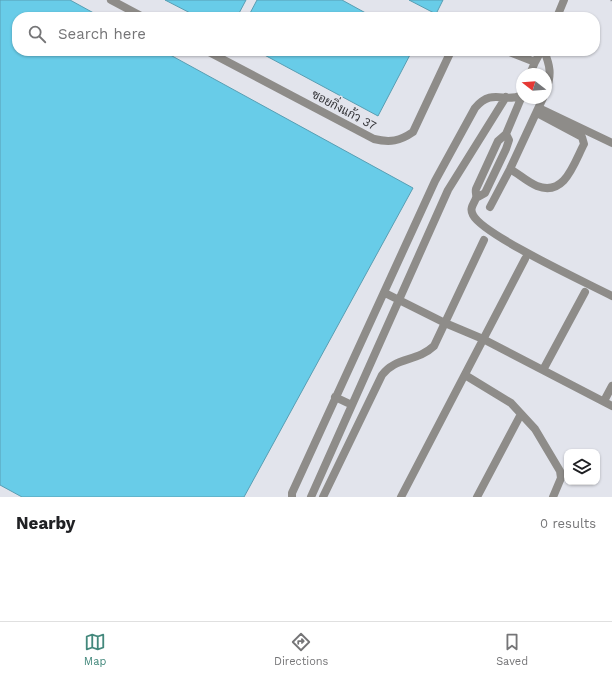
<!DOCTYPE html>
<meta charset="utf-8">
<style>
body{margin:0;font-family:"Work Sans",Sarabun,sans-serif;background:#f2f2f2;color:#202124}
.controls{position:absolute;right:12px;bottom:12px;display:grid;overflow:hidden;border-radius:8px;box-shadow:0 1px 3px #0004}
.controls button{width:36px;height:36px;display:grid;place-items:center;padding:0;border:0;border-bottom:1px solid #e0e0e0;background:#fff;color:#202124;font:20px sans-serif}
.compass{position:absolute;left:516px;top:68px;width:36px;height:36px;border-radius:50%;background:#fff;box-shadow:0 1px 3px #0004;rotate:287deg}
.list{margin:0;padding:0;list-style:none}
h2{display:flex;justify-content:space-between;align-items:center;height:52px;margin:0;padding:0 16px;font-size:17px}
h2 small{font-size:13px;font-weight:400;color:#757577}
.icon{flex:none;width:22px;height:22px;fill:none;stroke:currentColor;stroke-width:2;stroke-linecap:round;stroke-linejoin:round}
.map{position:relative;flex:none;width:612px;height:497px;overflow:hidden}
.search{position:absolute;background:#fff;box-shadow:0 1px 3px #0004;left:12px;right:12px;top:12px;height:44px;display:flex;align-items:center;gap:10px;box-sizing:border-box;padding:0 14px;border-radius:16px;color:#757577;font-size:15px}
.sheet{height:124px;background:#fff}
nav{display:flex;justify-content:space-around;align-items:center;box-sizing:border-box;height:56px;border-top:1px solid #e0e0e0;background:#fff;font-size:11px;color:#757577}
nav a{display:grid;justify-items:center;gap:2px}
nav .on{color:#43887c}
.map>svg:first-child{display:block}
.water{fill:#68cce8;stroke:#589eb3}
.lines{fill:none;stroke-linecap:round;stroke-linejoin:round}
.path{stroke:#8a8c92;stroke-width:2;stroke-dasharray:1 3;stroke-linecap:butt}
.street{stroke:#8e8c89;stroke-width:8}
.labels{text-anchor:middle;dominant-baseline:central;stroke-width:3;stroke-linejoin:round;paint-order:stroke}
.street-label{font-size:12px;fill:#323236;stroke:#e2e4ec}
</style>
<div class="map">
<svg width="612" height="497" viewBox="0 0 612 497">
<rect width="100%" height="100%" fill="#e2e4ec"/>
<path class="water" d="M0,0h70l31,17h-84v34h146l250,137 -169,309h-222l-22,-12z
M165,0h81l-9,17h-39z
M257,0h85l31,17h-125z
M409,0h34l-7,14z
M257,51h155l-34,65z"/>
<g class="lines">
<path class="path" d="M611,0l1,1"/>
<path class="street" d="M111,0l32,17
M557,17l7,-17
M207,51l167,88c16,4 26,2 39,-7l38,-81
M507,51l28,11 6,-11
M544,51c6,14 8,24 2,39
M530,74l5,-12
M522,96l-16,38 -8,7 -22,48c-1,3 1,6 0,9 -2,6 -7,10 -3,17 10,20 114,68 139,81
M539,108l73,35
M510,169c9,5 17,13 27,17 28,11 37,-23 47,-42l-2,-7 -45,-24
M476,198l9,-5 21,-44 3,-9 -3,-6
M490,207l20,-38 33,-71
M385,293l60,30 38,16 129,67
M543,370l42,-78
M465,375l46,28 24,26 25,42 1,7 -8,19
M335,397l17,8
M604,401l8,-15
M292,497v-4l143,-312 40,-73c18,-21 29,-4 47,-13
M311,497l137,-307 58,-93
M323,497l59,-122c13,-18 35,-13 52,-29l50,-106
M401,497l124,-238
M477,497l44,-83"/>
</g>
<g class="labels">
<g class="street-label">
<text transform="translate(344 110) rotate(28)">ซอยกิ่งแก้ว 37</text>
</g>
</g>
</svg>
<div class="controls">
<button><svg class="icon" aria-label="layers" viewBox="0 0 24 24"><path d="M12 4l9 5-9 5-9-5zM3 14l9 5 9-5"/></svg></button>
</div>
<svg class="compass" viewBox="-18 -18 36 36"><path d="M0-13l5 13h-10z" fill="#e53935"/><path d="M0 13l5-13h-10z" fill="#757577"/></svg>
<div class="search"><svg class="icon" aria-label="search" viewBox="0 0 24 24"><circle cx="10" cy="10" r="6"/><path d="M15 15l6 6"/></svg>Search here</div>
</div>
<section class="sheet">
<h2>Nearby<small>0 results</small></h2>
<ul class="list">
</ul>
</section>
<nav>
<a class="on"><svg class="icon" aria-label="map" viewBox="0 0 24 24"><path d="M3 6l6-2 6 2 6-2v14l-6 2-6-2-6 2zM9 4v14M15 6v14"/></svg>Map</a>
<a><svg class="icon" aria-label="directions" viewBox="0 0 24 24"><path d="M12 3l9 9-9 9-9-9zM9 14v-3h6M13 9l2 2-2 2"/></svg>Directions</a>
<a><svg class="icon" aria-label="saved" viewBox="0 0 24 24"><path d="M7 4h10v16l-5-4-5 4z"/></svg>Saved</a>
</nav>
